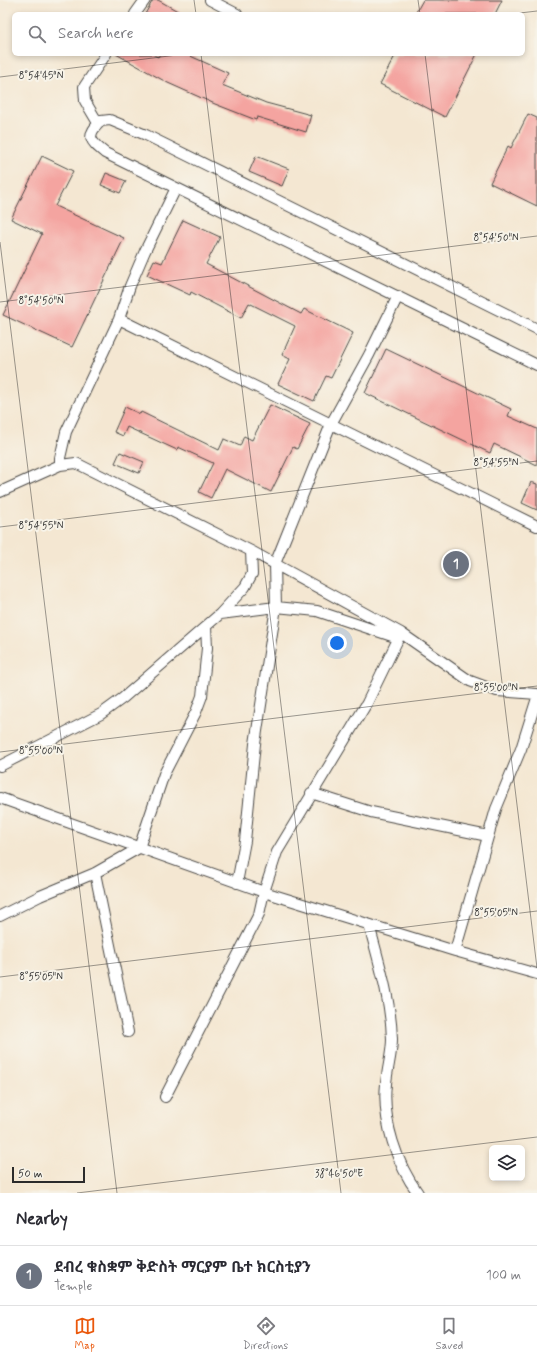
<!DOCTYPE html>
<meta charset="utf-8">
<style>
body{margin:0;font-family:Mynerve,"Noto Sans Ethiopic",sans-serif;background:#f2f2f3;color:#2b2b33}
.controls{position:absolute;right:12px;bottom:12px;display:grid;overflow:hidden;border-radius:6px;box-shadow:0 2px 6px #0003}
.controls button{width:36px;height:36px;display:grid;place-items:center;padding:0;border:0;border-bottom:1px solid #e1e1e2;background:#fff;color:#2b2b33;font:20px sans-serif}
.scale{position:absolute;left:12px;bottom:10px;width:73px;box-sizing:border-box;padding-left:4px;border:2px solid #2b2b2b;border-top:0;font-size:11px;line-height:14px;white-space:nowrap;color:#2b2b2b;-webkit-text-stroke:3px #f7f3e8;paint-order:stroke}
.you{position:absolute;left:337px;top:643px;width:14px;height:14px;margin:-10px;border:3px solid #fff;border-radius:50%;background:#1a73e8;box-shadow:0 0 0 6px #1a73e833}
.badge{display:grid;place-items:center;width:26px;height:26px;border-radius:50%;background:#ea580c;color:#fff;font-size:13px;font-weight:700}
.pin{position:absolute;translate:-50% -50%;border:2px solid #fff;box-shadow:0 1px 4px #0006}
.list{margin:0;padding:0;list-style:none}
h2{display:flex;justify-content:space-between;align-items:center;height:52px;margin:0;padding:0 16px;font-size:17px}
h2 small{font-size:13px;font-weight:400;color:#7c7c81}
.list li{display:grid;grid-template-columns:26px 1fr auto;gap:12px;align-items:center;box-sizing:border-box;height:60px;padding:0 16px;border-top:1px solid #e1e1e2}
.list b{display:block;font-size:15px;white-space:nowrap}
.list p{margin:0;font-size:13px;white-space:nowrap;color:#7c7c81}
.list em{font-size:13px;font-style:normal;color:#7c7c81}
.icon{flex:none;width:22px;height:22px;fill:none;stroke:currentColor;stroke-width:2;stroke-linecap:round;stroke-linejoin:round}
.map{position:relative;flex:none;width:537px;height:1193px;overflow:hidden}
.search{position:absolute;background:#fff;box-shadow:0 2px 6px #0003;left:12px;right:12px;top:12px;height:44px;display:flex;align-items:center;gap:10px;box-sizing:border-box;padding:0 14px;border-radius:6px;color:#7c7c81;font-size:15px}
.sheet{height:112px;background:#fff}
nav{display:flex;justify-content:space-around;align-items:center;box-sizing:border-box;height:56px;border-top:1px solid #e1e1e2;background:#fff;font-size:11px;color:#7c7c81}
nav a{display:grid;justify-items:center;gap:2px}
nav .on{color:#ea580c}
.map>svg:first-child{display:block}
.building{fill:#f4a4a0}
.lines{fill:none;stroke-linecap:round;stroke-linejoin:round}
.minor-casing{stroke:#494744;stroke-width:12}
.minor{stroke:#fff;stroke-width:10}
.ticks{fill:none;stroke:#2b2b2b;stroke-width:1;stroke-opacity:0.45}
.ticks-label{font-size:10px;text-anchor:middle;fill:#2b2b2b;stroke:#f7f3e8;stroke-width:4;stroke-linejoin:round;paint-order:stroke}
</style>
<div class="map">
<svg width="537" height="1193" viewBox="0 0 537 1193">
<rect width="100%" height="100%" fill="#f7f3e8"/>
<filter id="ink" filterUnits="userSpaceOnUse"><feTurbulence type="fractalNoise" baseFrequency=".025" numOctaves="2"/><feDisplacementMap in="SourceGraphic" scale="8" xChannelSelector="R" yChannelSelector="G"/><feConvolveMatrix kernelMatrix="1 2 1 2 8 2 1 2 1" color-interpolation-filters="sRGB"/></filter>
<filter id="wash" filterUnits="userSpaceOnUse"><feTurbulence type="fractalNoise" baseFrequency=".012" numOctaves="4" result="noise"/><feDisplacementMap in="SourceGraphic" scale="16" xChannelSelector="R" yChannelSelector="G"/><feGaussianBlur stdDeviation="0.9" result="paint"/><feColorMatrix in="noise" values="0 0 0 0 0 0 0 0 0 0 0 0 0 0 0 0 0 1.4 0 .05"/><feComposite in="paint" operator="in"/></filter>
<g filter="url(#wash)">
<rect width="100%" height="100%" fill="#f4e7d2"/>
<g id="blocks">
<path class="building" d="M153,0h5l25,14h-38z
M423,0h79l-7,14h-80z
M116,54h36l6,3 2,-3h26l42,19 -6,12 44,18 45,12 -5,17 -49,-15 -1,3 -41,-16 -47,-21z
M396,54h81l-32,63 -65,-33z
M528,114l9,4v88l-47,-23 18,-37 3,2z
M42,156l31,15 -18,35 69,32 -52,109 -69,-32 39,-81 -31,-15z
M256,156l33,13 -7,17 -33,-14z
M106,173l20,8 -6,12 -19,-8z
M183,220l37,17 -14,27 95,50 3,-5 49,24 -22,45 -5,-2 -12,25 -36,-17 12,-25 -8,-4 13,-29 -46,-23 -8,15 -50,-26 -1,3 -43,-20 7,-15 8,3z
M386,349l125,60 -3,7 29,13v36l-43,-21 -4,9 -125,-60z
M270,405l40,19 -13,25 -4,-2 -22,45 -46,-23 -14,29 -12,-6 14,-29 -35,-16 -1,3 -50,-23 -4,9 -9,-4 11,-25 15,7 1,-2 78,38 5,-11 16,7 4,-10 8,4z
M120,452l24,10 -5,11 -24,-10z
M531,482l6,2v26l-15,-7z"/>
</g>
</g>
<g filter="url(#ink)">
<use href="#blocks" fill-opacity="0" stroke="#494744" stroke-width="1"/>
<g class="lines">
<g class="minor-casing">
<path id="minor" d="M210,0l27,14
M135,14l10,-14
M98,123l-13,-22 -1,-14 22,-33
M119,319l418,207
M537,329l-391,-194 -36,-15 -9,1c-16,15 -11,20 4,32l432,212
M60,465v-7l6,-26 53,-113 11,-33 15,-35 31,-63
M0,492l60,-27 16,-2 175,88 150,82 69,48 27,10 40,3
M220,614l56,-7 -1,-43 56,-140 38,-69 29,-59
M0,766l101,-52 22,-16 97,-84 25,-27 7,-13 -1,-23
M311,793l60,19 117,24
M0,798l264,94 191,59 82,23
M95,873l33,159
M237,883l8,-42 10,-97 21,-137 41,4 81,27
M0,916l40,-20 55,-23 44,-25 25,-74 32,-62 6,-16 5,-48 -1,-22
M369,925c10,37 22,76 23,114 0,15 -5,30 -6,45 -4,36 11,81 32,109
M455,951l41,-142 25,-60 16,-51
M165,1097l94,-183 5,-22 13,-40 90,-149 34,-70"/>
</g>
<use href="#minor" class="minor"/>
</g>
</g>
<path class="ticks" d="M194,0l2,14M418,0l2,14M511,14l26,-3M201,54l140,1139M425,54l112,914M0,77l185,-23M0,242l117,951M0,302l537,-66M0,527l537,-66M0,752l537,-66M0,977l537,-66M77,1193l460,-56"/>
<g class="ticks-label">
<text x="41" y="79">8°54'45"N</text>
<text x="496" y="241">8°54'50"N</text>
<text x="41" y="304">8°54'50"N</text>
<text x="496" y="466">8°54'55"N</text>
<text x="41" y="529">8°54'55"N</text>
<text x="496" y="691">8°55'00"N</text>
<text x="41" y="754">8°55'00"N</text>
<text x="496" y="916">8°55'05"N</text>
<text x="41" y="980">8°55'05"N</text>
<text x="339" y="1177">38°46'50"E</text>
</g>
</svg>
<div class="controls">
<button><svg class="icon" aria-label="layers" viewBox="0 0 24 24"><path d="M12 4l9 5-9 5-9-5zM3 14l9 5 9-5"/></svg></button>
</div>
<div class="scale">50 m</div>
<div class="you"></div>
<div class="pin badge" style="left:456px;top:564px;background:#6b7280">1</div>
<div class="search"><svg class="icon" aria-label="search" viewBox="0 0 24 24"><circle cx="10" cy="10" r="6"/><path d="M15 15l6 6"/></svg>Search here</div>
</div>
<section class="sheet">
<h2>Nearby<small></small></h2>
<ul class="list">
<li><span class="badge" style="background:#6b7280">1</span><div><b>ደብረ ቁስቋም ቅድስት ማርያም ቤተ ክርስቲያን</b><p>Temple</p></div><em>100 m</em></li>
</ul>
</section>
<nav>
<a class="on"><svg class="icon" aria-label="map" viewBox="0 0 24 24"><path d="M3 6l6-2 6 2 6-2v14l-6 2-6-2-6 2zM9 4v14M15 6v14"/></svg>Map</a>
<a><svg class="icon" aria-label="directions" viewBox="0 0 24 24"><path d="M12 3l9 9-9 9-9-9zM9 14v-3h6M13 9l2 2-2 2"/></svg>Directions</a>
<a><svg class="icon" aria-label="saved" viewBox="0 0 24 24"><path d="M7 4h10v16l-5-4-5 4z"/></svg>Saved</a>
</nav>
